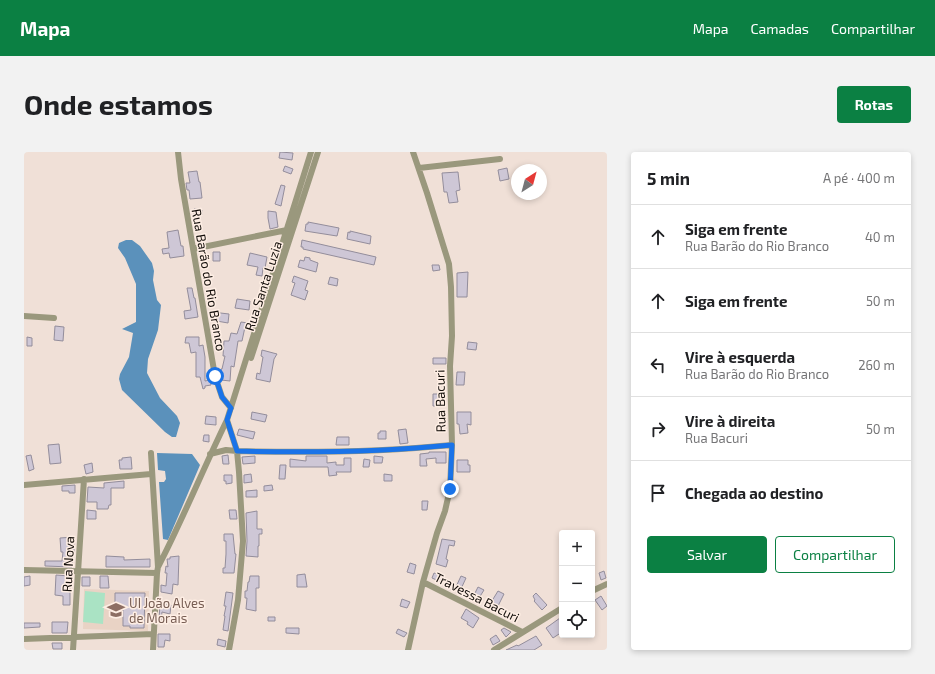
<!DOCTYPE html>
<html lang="pt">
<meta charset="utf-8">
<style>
body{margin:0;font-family:"Exo 2",sans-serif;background:#f2f2f2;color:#202124}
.controls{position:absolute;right:12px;bottom:12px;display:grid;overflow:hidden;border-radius:4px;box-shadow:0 2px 6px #0003}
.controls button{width:36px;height:36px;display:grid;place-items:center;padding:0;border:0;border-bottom:1px solid #e0e0e0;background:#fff;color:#202124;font:20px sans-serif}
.compass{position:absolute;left:487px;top:12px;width:36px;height:36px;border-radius:50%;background:#fff;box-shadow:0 2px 6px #0003;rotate:36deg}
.stop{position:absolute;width:12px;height:12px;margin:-9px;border:3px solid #1a73e8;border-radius:50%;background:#fff}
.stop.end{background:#1a73e8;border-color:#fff;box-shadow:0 1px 4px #0008}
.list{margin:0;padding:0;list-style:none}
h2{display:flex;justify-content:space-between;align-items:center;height:52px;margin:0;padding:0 16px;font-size:17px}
h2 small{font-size:13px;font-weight:400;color:#757577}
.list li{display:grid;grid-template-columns:26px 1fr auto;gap:12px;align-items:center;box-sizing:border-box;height:64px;padding:0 16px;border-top:1px solid #e0e0e0}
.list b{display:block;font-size:15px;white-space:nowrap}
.list p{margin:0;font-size:13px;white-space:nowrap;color:#757577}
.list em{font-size:13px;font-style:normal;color:#757577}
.actions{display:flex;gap:8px;padding:12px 16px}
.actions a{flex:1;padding:9px 0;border:1px solid #0b8043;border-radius:4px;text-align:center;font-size:14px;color:#0b8043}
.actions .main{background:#0b8043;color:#fff}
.icon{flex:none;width:22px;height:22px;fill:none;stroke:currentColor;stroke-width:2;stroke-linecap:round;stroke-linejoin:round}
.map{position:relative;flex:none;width:583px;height:498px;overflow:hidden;border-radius:4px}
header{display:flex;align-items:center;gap:24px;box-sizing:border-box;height:56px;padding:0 20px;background:#0b8043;color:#fff}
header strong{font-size:19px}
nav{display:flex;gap:22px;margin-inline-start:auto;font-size:14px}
.intro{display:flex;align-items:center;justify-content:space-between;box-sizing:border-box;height:96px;padding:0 24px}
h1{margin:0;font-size:28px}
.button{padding:10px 18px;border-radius:4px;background:#0b8043;color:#fff;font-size:14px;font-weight:700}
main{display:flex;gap:24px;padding:0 24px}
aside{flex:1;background:#fff;border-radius:4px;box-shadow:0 2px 6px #0003}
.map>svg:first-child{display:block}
.built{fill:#e9d3c5}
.green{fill:#aae3c4}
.water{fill:#5b91bb}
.building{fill:#cec7d6;stroke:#938d9b}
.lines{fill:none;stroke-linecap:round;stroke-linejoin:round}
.minor{stroke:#9a987d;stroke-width:6}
.route{stroke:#1a73e8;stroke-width:5}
.labels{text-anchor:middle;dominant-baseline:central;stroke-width:3;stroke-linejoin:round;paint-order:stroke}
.street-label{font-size:13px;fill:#130e0a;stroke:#feeee4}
.education-label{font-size:13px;fill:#785e54;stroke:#feeee4;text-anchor:start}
</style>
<header>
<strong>Mapa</strong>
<nav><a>Mapa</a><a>Camadas</a><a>Compartilhar</a></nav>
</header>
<div class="intro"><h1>Onde estamos</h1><a class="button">Rotas</a></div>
<main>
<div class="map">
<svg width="583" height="498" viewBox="0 0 583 498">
<rect width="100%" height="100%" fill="#f0e0d7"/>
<path class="built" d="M60,437l65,2 -1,40 -65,-2z"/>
<path class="green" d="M61,439l20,2 -2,31 -20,-2z"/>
<path class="water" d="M102,88h6l8,6 12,17 2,8 -1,9 4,20 4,5 -3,25 -10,29 -1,14 13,25 17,18 3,7 -4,14h-4l-7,-5 -43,-42 -3,-11 1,-5 9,-17 4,-24 -11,-4 14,-7v-38l-11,-26 -7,-10 1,-5z
M133,301l35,1 8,11 -32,75 -5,-1 -4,-57h5l2,-3 -1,-8 -7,-1z"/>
<path class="building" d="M256,0l13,1 -1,7 -13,-2z
M261,14l8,3 -2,5 -8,-3z
M483,16l2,11 -9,2 -2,-11z
M173,19l2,11h1l2,16 -12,1 -1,-9h-2l-1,-7h4l-2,-11z
M434,20l2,18 -4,1 2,11 -9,1 -2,-11h-3l-2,-19z
M257,33l4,1 -4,20 -6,-2z
M170,57l8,1v5l-8,-1z
M244,59l8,1 2,15 -8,2 -2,-11z
M284,70l31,6 -2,8 -32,-5 1,-7h2z
M154,78l3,16h2l1,10 -14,2 -1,-5 -6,1 -1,-5 7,-1 -2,-16z
M326,79l21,5 -1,8 -23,-5 1,-7 2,1z
M278,88l74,17 -2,8 -71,-16v-2h-2z
M189,100h7v9h-7z
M226,101l17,4 -2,11h-2l-1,8 -6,-1 2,-8 -11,-2z
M281,105l5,1v2l8,3 -2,9 -18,-5 2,-7 4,1z
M408,113h7l1,5 -7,1z
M444,120l-1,25h-10v-24z
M270,124l14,5 -3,9 3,1 -3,9 -14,-5 4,-12 -3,-1z
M306,125l8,2 -1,7 -9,-2z
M163,136h5l2,10h1l3,19 -13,2 -1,-8 7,-1z
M213,147l13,2 -1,9 -14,-2z
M188,160l17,2 -1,9 -17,-3z
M217,170l7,1 -1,5 -2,-1 -3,14h-4l-4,26 -3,-1 -1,15 -9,-1v-11h1l3,-13h-2l1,-15h5l2,-8 6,1z
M31,174l9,1 -1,14 -9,-1z
M3,185l5,1v8h-5z
M162,185h13v9l4,-1 2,12v24l5,-1 1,5 -6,1v2l-2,1 -3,-12h-4v-25l-5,1 -2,-10h-4z
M444,190l9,1 -1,7 -9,-1z
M238,198l15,4 -3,5 -4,23 -14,-3 1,-6 3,1 3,-17 -2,-1z
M409,206h13v6h-13z
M433,220h8l-1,13h-8z
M409,242h8l1,5 -2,1v6h-7z
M228,260l15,3 -2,7 -14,-3z
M433,260h14v13l-4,-1 1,9 -8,1 -1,-10h-2z
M182,264l10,1v8l-11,-1z
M215,277l16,3 -2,7 -16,-4z
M382,277l2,14 -8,1 -2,-14z
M356,279h6v8h-8v-6h2z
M180,283h5v7l-6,-1z
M313,285h12v8h-13z
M35,292l2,19 -11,1 -2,-19z
M405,300h17v11h-10v-5l-10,1 1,7h-7v-12l9,-1z
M7,303l3,14 -5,2 -3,-15z
M204,303l1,9h-6l-1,-8z
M231,304v7l-12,1 -1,-7z
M282,304h21v7l9,-1v3h8v-7h7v14h-15l1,3 -8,1 -1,-9h-38v-8l16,2z
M350,304l9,1 -1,6h-8z
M107,305l1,12h-12l-1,-9h3v-2z
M340,307l6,1 -1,7h-6z
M433,308h11v5h2v7h-13z
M68,311l1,9 -7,2 -2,-9z
M256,313h6l-1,14h-6z
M227,322l1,8 -8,1v-8z
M360,322l8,1v6h-8z
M200,323h8v8l-6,1v-3h-2z
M100,329v7h-13v17h-2l-1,4h-11v-7h-10l1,-15 16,1v-5z
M51,333v8h-6v-2h-7v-5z
M248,333l1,5 -9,1v-5z
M233,338v7h-11v-6z
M398,349h6l-1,9h-5z
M63,358l9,1v8h-9z
M205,358h7l1,9h-7z
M233,359v18h5v5h-3v12h-1v11l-12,-1 1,-15 -1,-28z
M200,382h9l2,20h1l-2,19h-11v-5h2l1,-14v-13h-2z
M50,385v15h-1l-1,15 -27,-1v-5h17l1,-9h-2l-1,-14z
M418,387l13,2 -1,5 -5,-1 -3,14 2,1 -2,7 -10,-3z
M82,404l18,1v3l26,-1v8h-44z
M155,404l-1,29 -5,-1 -1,10 -11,-2v-7l5,1 1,-13h-2l1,-7 2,1 -1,-8h3v-2z
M386,411l6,2 -2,9 -7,-2z
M580,419l2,7 -5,2 -2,-7z
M410,421l9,3 -2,6 -9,-4z
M281,422l2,13h-10v-12z
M32,423l14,1v29h-7v-9l-8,-1z
M6,424v9l-6,1v-9z
M76,424h8l1,12h-9z
M226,424h9v12h-3v23l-10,-2 1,-11h-2v-7h2l1,-9h1z
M437,424l5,2 -6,13 -5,-2z
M58,425h8v9h-8z
M454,435l6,3 -5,8 -5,-3z
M474,439l6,3 -7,14 -7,-4z
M202,440l7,1 -5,38 -5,-1 2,-14h-1l2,-10h-2z
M91,441h30l-1,35h-14v-2h-7v-21h-8z
M512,441l11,12 -5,5 -8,-9 1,-1 -2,-4z
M577,444l6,10 -5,4 -7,-10z
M378,447l8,3 -3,6 -7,-2z
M136,451l11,2 -1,9 -8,-2 -1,9 -2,-1z
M442,457l13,9 -6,10 -6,-4 1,-2 -7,-4z
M244,465h7v4h-7z
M536,466l2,4v10l-9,6 -7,-10z
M28,470h16l-1,11h-15z
M0,471h16v4l-16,1z
M262,476h13v6l-13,-1z
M480,476l7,4 -5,5 -5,-7z
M374,477l9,4 -3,4 -8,-4z
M134,482h12v7l-5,-1 -1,7h-6z
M472,483l4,6 -7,4 -3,-6z
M512,484l6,9 -8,5h-28l11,-5 1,1z
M194,487l8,2 -1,6 -8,-2z
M28,491h10v6h-9z"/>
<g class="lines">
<path class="minor" d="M154,0l3,27 34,197 7,21 9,11
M395,16l81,-9
M169,97l94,-19 1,2
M0,164l30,2
M227,206l67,-206
M203,268l10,31 2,21 4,69 -5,59 -9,50
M127,301l7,114
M186,302l16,-4 11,1c72,2 143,1 215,-6
M0,333l127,-11
M0,418l133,3
M399,430l99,50
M568,439l15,-7
M0,487l129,-5
M49,498l11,-171
M129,498l4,-77 1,-6c25,-48 45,-98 69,-147l84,-268
M384,498l15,-68 14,-49 8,-22 5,-22 2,-44 -2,-79 2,-30 -1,-49 -2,-23 -22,-71 -14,-41
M470,498l68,-42"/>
</g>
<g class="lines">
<path class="route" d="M191,224l7,21 9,11 -4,12 10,31c72,2 143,1 215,-6l-2,44"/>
</g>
<defs>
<g id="school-bare" transform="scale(1.38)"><path d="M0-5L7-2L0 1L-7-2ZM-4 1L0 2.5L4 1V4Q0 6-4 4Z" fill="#8d6e63" stroke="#feeee4" stroke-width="2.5" paint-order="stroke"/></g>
</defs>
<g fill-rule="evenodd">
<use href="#school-bare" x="92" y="458"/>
</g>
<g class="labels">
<g class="street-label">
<text transform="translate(185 128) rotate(80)">Rua Barão do Rio Branco</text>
<text transform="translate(239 134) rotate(-72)">Rua Santa Luzia</text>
<text transform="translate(416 249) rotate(-91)">Rua Bacuri</text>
<text transform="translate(44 412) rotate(-87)">Rua Nova</text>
<text transform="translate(453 445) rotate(27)">Travessa Bacuri</text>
</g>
<g class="education-label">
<text x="105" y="451">UI João Alves<tspan x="105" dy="15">de Morais</tspan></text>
</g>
</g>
</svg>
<div class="controls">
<button>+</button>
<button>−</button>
<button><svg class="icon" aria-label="locate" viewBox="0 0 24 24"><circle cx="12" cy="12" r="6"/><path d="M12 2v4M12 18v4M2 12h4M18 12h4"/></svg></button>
</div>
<svg class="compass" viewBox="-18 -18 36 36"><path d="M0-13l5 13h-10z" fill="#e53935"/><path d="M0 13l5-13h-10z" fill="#757577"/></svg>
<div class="stop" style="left:191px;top:224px"></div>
<div class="stop end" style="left:426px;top:337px"></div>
</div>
<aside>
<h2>5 min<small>A pé · 400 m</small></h2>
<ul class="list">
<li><svg class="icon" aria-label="ahead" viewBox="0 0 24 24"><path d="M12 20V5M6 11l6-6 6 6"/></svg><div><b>Siga em frente</b><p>Rua Barão do Rio Branco</p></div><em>40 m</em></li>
<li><svg class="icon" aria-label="ahead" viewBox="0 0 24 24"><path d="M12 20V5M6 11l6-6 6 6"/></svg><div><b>Siga em frente</b></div><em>50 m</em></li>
<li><svg class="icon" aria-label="left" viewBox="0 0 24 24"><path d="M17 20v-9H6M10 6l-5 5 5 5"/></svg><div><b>Vire à esquerda</b><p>Rua Barão do Rio Branco</p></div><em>260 m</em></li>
<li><svg class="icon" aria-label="right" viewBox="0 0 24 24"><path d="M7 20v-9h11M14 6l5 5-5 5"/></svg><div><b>Vire à direita</b><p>Rua Bacuri</p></div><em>50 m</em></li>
<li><svg class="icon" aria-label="arrive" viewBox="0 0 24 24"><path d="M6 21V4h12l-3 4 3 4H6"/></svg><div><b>Chegada ao destino</b></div></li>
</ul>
<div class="actions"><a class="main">Salvar</a><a>Compartilhar</a></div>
</aside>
</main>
